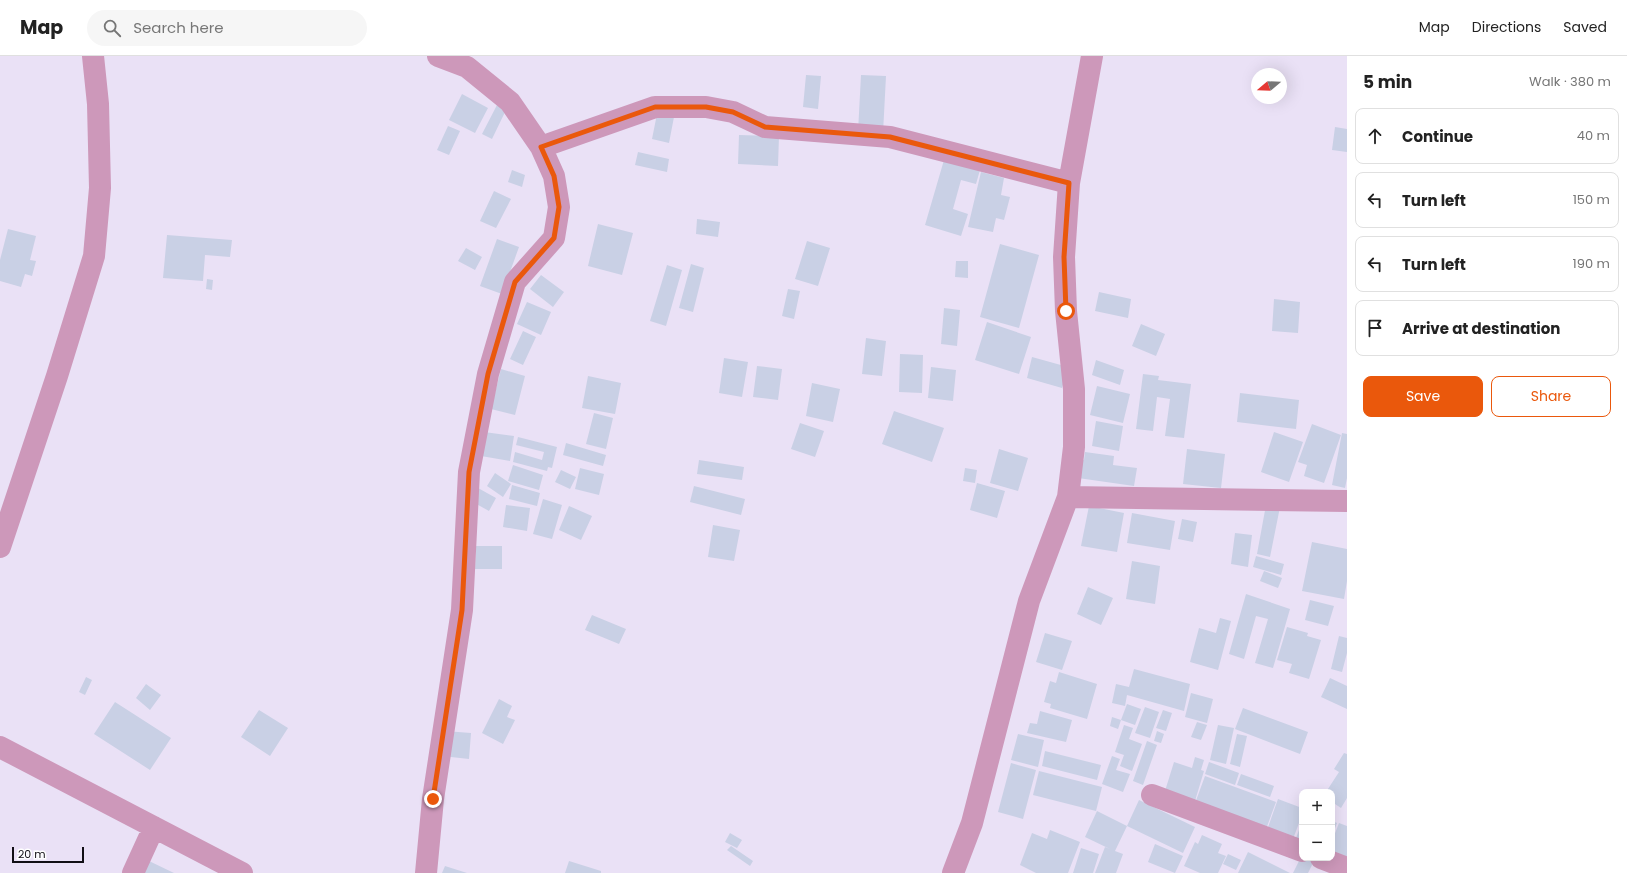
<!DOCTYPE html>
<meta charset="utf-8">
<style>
body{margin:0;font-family:Poppins,sans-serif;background:#f6f6f6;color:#222}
.controls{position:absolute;right:12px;bottom:12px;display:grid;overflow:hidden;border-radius:8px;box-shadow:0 4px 16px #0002}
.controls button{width:36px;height:36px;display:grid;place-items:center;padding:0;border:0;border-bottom:1px solid #e0e0e0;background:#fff;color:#222;font:20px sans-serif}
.compass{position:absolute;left:1251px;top:12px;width:36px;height:36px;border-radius:50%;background:#fff;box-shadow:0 4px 16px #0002;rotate:251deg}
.scale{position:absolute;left:12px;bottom:10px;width:72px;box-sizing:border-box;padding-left:4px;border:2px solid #110e15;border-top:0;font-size:11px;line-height:14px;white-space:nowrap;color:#110e15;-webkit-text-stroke:3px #fff;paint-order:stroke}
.stop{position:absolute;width:12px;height:12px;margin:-9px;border:3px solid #ea580c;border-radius:50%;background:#fff}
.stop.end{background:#ea580c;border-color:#fff;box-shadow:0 1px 4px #0008}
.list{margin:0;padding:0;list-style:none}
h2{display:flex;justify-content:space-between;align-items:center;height:52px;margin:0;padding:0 16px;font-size:17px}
h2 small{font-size:13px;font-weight:400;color:#767676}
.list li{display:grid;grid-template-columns:26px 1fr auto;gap:12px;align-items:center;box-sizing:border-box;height:56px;margin:0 8px 8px;padding:0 8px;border:1px solid #e0e0e0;border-radius:8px}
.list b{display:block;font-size:15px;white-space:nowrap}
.list em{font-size:13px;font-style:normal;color:#767676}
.actions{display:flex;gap:8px;padding:12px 16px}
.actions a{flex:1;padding:9px 0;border:1px solid #ea580c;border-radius:8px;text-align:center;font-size:14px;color:#ea580c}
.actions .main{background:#ea580c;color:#fff}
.icon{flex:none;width:22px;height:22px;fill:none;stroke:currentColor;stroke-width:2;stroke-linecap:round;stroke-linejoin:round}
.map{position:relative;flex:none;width:1347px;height:817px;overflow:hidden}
header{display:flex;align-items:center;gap:24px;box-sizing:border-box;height:56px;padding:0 20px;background:#fff;border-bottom:1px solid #e0e0e0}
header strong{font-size:19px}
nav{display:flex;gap:22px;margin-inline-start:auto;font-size:14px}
.search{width:280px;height:36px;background:#f6f6f6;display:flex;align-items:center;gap:10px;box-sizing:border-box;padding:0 14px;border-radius:22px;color:#767676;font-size:15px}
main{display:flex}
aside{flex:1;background:#fff}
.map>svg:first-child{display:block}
.building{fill:#c9d0e5}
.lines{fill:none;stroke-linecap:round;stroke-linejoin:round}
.minor{stroke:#cd98ba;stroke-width:22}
.route{stroke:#ea580c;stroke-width:5}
</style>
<header>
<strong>Map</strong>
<div class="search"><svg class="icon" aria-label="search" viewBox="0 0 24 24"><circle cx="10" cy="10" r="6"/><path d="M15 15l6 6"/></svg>Search here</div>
<nav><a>Map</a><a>Directions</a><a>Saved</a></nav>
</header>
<main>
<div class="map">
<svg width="1347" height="817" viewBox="0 0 1347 817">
<rect width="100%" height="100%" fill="#eae1f6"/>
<path class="building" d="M806,19l15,1 -3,33 -15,-2z
M861,19l25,1 -3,57 -25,-1z
M462,38l26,14 -13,25 -26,-13z
M497,49l9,5 -14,29 -10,-5z
M657,58l17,3 -5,26 -17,-4z
M448,70l12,5 -11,24 -12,-5z
M1335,71l12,2v23l-15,-2z
M739,79l40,1 -1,30 -40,-2z
M638,96l31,7 -2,13 -32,-7z
M944,104l36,10 -4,14 -15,-4 -8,29 15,5 -7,22 -36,-11z
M512,114l13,5 -3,12 -14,-5z
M981,116l23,6 -3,17 9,2 -6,23 -8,-2 -3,14 -25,-5z
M494,135l17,8 -15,29 -16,-7z
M697,163l23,3 -2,15 -22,-3z
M598,168l35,9 -11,42 -34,-9z
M8,173l28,7 -6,24 6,1 -4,15 -7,-2 -4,13 -21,-6v-21z
M167,179l65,5 -2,17 -25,-2 -2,26 -40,-3z
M497,183l22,8 -17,47 -22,-8z
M807,185l23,7 -12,38 -23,-7z
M1000,188l39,11 -20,73 -39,-11z
M466,192l16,9 -7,13 -17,-9z
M956,205h12v17l-13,-1z
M691,208l13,4 -11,44 -14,-4z
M667,209l15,5 -16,56 -16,-5z
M541,219l23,17 -11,15 -23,-18z
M207,223l6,1 -1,10 -6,-1z
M788,233l12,2 -6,28 -12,-3z
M1099,236l32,7 -3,19 -33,-7z
M1274,243l26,3 -2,31 -26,-2z
M527,246l24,10 -10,23 -24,-11z
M944,252l16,2 -3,36 -16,-2z
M987,266l44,15 -12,37 -44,-14z
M1141,268l24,10 -9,22 -24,-10z
M523,275l13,6 -13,28 -13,-6z
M866,282l20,3 -4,35 -20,-2z
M900,298l23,1 -1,38 -23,-1z
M1032,301l36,10 -6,21 -35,-10z
M724,302l24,4 -6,35 -23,-4z
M1096,304l28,10 -4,15 -28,-10z
M757,310l25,3 -4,31 -25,-3z
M931,311l25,3 -3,31 -25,-3z
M501,313l24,7 -10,39 -24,-6z
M1143,318l16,2 -1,4 33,4 -7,54 -19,-2 5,-37 -13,-2 -4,34 -17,-2z
M588,320l33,7 -6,31 -33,-6z
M812,327l28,6 -7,33 -27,-6z
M1097,330l33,8 -7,29 -33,-8z
M1240,337l59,7 -3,29 -59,-7z
M894,355l50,17 -12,34 -50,-18z
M594,357l19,5 -7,31 -20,-5z
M1096,365l27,5 -4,25 -27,-5z
M800,367l24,8 -9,26 -24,-8z
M1312,368l29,11 -17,48 -20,-7 3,-11 -9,-3z
M484,376l30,4 -4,25 -29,-5z
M1274,376l29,10 -14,40 -28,-10z
M1342,377l5,1v44l-2,10 -13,-3z
M518,381l39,10 -5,21 -4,-1 -1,4 -34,-9 2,-10 27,8 2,-8 -28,-7z
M566,387l40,12 -3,11 -40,-11z
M999,393l29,9 -10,33 -28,-8z
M1187,393l38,5 -4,34 -38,-4z
M1085,396l29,4 -1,9 24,3 -3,18 -56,-8 2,-19 4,1z
M699,404l45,7 -2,13 -45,-6z
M513,409l30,10 -4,15 -31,-9z
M580,412l24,6 -5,21 -24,-6z
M965,412l12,2 -2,13 -12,-2z
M561,414l15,7 -6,12 -15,-7z
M495,417l16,11 -8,13 -16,-11z
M977,427l28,8 -8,27 -27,-8z
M512,429l28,8 -3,13 -28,-7z
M694,430l51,13 -4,16 -51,-13z
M478,432l18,10 -7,13 -18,-10z
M543,443l19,6 -10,34 -19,-5z
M506,449l24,3 -3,23 -24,-4z
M1266,449l14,2 -10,50 -13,-3z
M569,450l23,10 -11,24 -22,-10z
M1089,450l35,7 -7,39 -36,-6z
M1132,457l43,8 -5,29 -43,-7z
M1182,463l15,3 -4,20 -15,-3z
M713,469l27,5 -6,31 -26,-4z
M1235,477l17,2 -4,32 -17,-3z
M1312,486l35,7v32l-3,18 -42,-8z
M476,490h26v23h-27z
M1256,500l28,8 -3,11 -28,-8z
M1132,505l28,5 -5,38 -29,-5z
M1264,515l18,7 -4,10 -18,-7z
M1088,531l25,11 -12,27 -24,-11z
M1246,538l44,15 -17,59 -18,-5 13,-44 -12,-3 -12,43 -15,-5z
M1310,544l24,6 -6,20 -23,-6z
M592,559l34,14 -7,15 -34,-14z
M1220,562l11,3 -13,49 -28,-8 9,-34 17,5z
M1287,571l21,6 -1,3 14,4 -12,39 -20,-6 3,-9 -15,-4z
M1045,577l27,8 -10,29 -26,-8z
M1339,580l8,2v15l-5,19 -11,-3z
M1134,613l56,15 -6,27 -57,-16 -2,11 -13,-3 4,-19 13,3z
M1059,616l38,12 -10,35 -37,-11 1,-4 -7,-2 6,-21 6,2z
M86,621l6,3 -7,15 -6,-3z
M1330,622l17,8v23l-26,-12z
M146,628l15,11 -11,15 -14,-12z
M1191,637l22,6 -6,24 -22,-6z
M499,643l13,7 -5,11 8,3 -12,24 -21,-11z
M115,646l56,36 -21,32 -56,-36z
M1127,648l14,5 -6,16 -14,-5z
M1145,651l14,5 -9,26 -15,-5z
M1243,652l65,24 -8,22 -65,-25z
M259,654l29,18 -18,28 -29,-19z
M1163,654l9,3 -6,18 -10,-3z
M1040,655l32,9 -6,22 -39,-9 3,-10 7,1z
M1112,661l9,3 -3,9 -8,-3z
M1197,666l10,3 -6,15 -10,-3z
M1124,669l9,3 -4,11 13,5 -10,27 -12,-5 4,-11 -9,-3z
M1218,669l16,3 -8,36 -16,-4z
M445,675l26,2 -2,26 -27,-3z
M1157,675l7,3 -3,9 -7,-2z
M1018,678l26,6 -6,27 -27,-7z
M1237,678l10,2 -7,31 -10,-3z
M1147,685l10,4 -14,40 -10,-4z
M1045,695l56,14 -4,15 -55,-14z
M1344,697l3,1v44l-6,10 -9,-6v-10h-6l13,-20 -5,-3z
M1112,700l8,3 -4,11 14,4 -7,18 -21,-8z
M1195,701l9,3 -3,10 3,1 -9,30 -30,-10 9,-29 18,6z
M1209,706l30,11 -4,12 -30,-11z
M1011,707l25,7 -13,49 -25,-7z
M1039,715l63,16 -6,24 -63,-16z
M1241,718l33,12 -4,11 -33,-12z
M1205,720l71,26 -11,30 -71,-26z
M1278,743l24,9v7l-9,24 -26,-9z
M1139,744l56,27 -12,26 -56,-27 -12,25 8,3 -7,19h-21l10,-26 5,2 -25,-12 12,-26 30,15z
M1332,765l5,2 -5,13z
M1302,766v18l-6,-2z
M1339,767l8,3v34l-15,-6v-13z
M1050,774l30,12 -12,31h-32l-16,-8 12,-32 15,6z
M730,777l12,7 -5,8 -12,-6z
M1202,779l20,9 -4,9 8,3 -8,17h-18l-16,-7 11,-24 3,2z
M1155,788l28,12 -8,17 -27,-11z
M731,790l22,15 -3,5 -23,-16z
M1081,792l18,6 -6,19h-20z
M1248,796l42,21h-52z
M1228,798l13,6 -5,10 -13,-6z
M1302,799l12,6 -6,12h-15z
M149,805l25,12h-31z
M569,805l32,10v2h-36z
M445,810l22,7h-25z"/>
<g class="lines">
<path class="minor" d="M541,91l114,-40h51l27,5 32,15 125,10 179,46
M1068,441l279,4
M0,491l57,-171 37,-120 6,-68 -2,-84 -5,-48
M0,691l242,126
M1152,739l150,56
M1321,802l26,10
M133,817l21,-46
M426,817l7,-74 29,-189 7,-138 19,-98 27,-92 39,-44 5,-31 -5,-31 -13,-29 -31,-45 -43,-35 -29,-11
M953,817l19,-50 57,-222 39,-104 6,-50v-58l-8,-78 -2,-54 5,-74 23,-127"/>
</g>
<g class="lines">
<path class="route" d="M433,743l29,-189 7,-138 19,-98 27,-92 39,-44 5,-31 -5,-31 -13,-29 114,-40h51l27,5 32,15 125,10 179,46 -5,74 2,54"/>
</g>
</svg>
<div class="controls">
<button>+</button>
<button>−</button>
</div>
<svg class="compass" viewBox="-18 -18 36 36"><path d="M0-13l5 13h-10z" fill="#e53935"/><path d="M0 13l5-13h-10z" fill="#767676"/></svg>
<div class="scale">20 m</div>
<div class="stop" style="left:1066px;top:255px"></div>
<div class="stop end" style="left:433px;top:743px"></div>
</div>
<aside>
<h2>5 min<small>Walk · 380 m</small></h2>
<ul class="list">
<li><svg class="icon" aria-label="ahead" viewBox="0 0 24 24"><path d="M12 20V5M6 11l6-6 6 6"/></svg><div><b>Continue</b></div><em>40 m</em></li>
<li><svg class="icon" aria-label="left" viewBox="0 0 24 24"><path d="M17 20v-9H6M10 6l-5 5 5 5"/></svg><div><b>Turn left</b></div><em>150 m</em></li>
<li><svg class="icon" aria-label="left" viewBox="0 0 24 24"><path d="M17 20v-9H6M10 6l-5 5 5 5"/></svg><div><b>Turn left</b></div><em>190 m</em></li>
<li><svg class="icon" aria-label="arrive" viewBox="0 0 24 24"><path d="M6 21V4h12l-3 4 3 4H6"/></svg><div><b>Arrive at destination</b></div></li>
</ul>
<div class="actions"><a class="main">Save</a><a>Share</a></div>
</aside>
</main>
